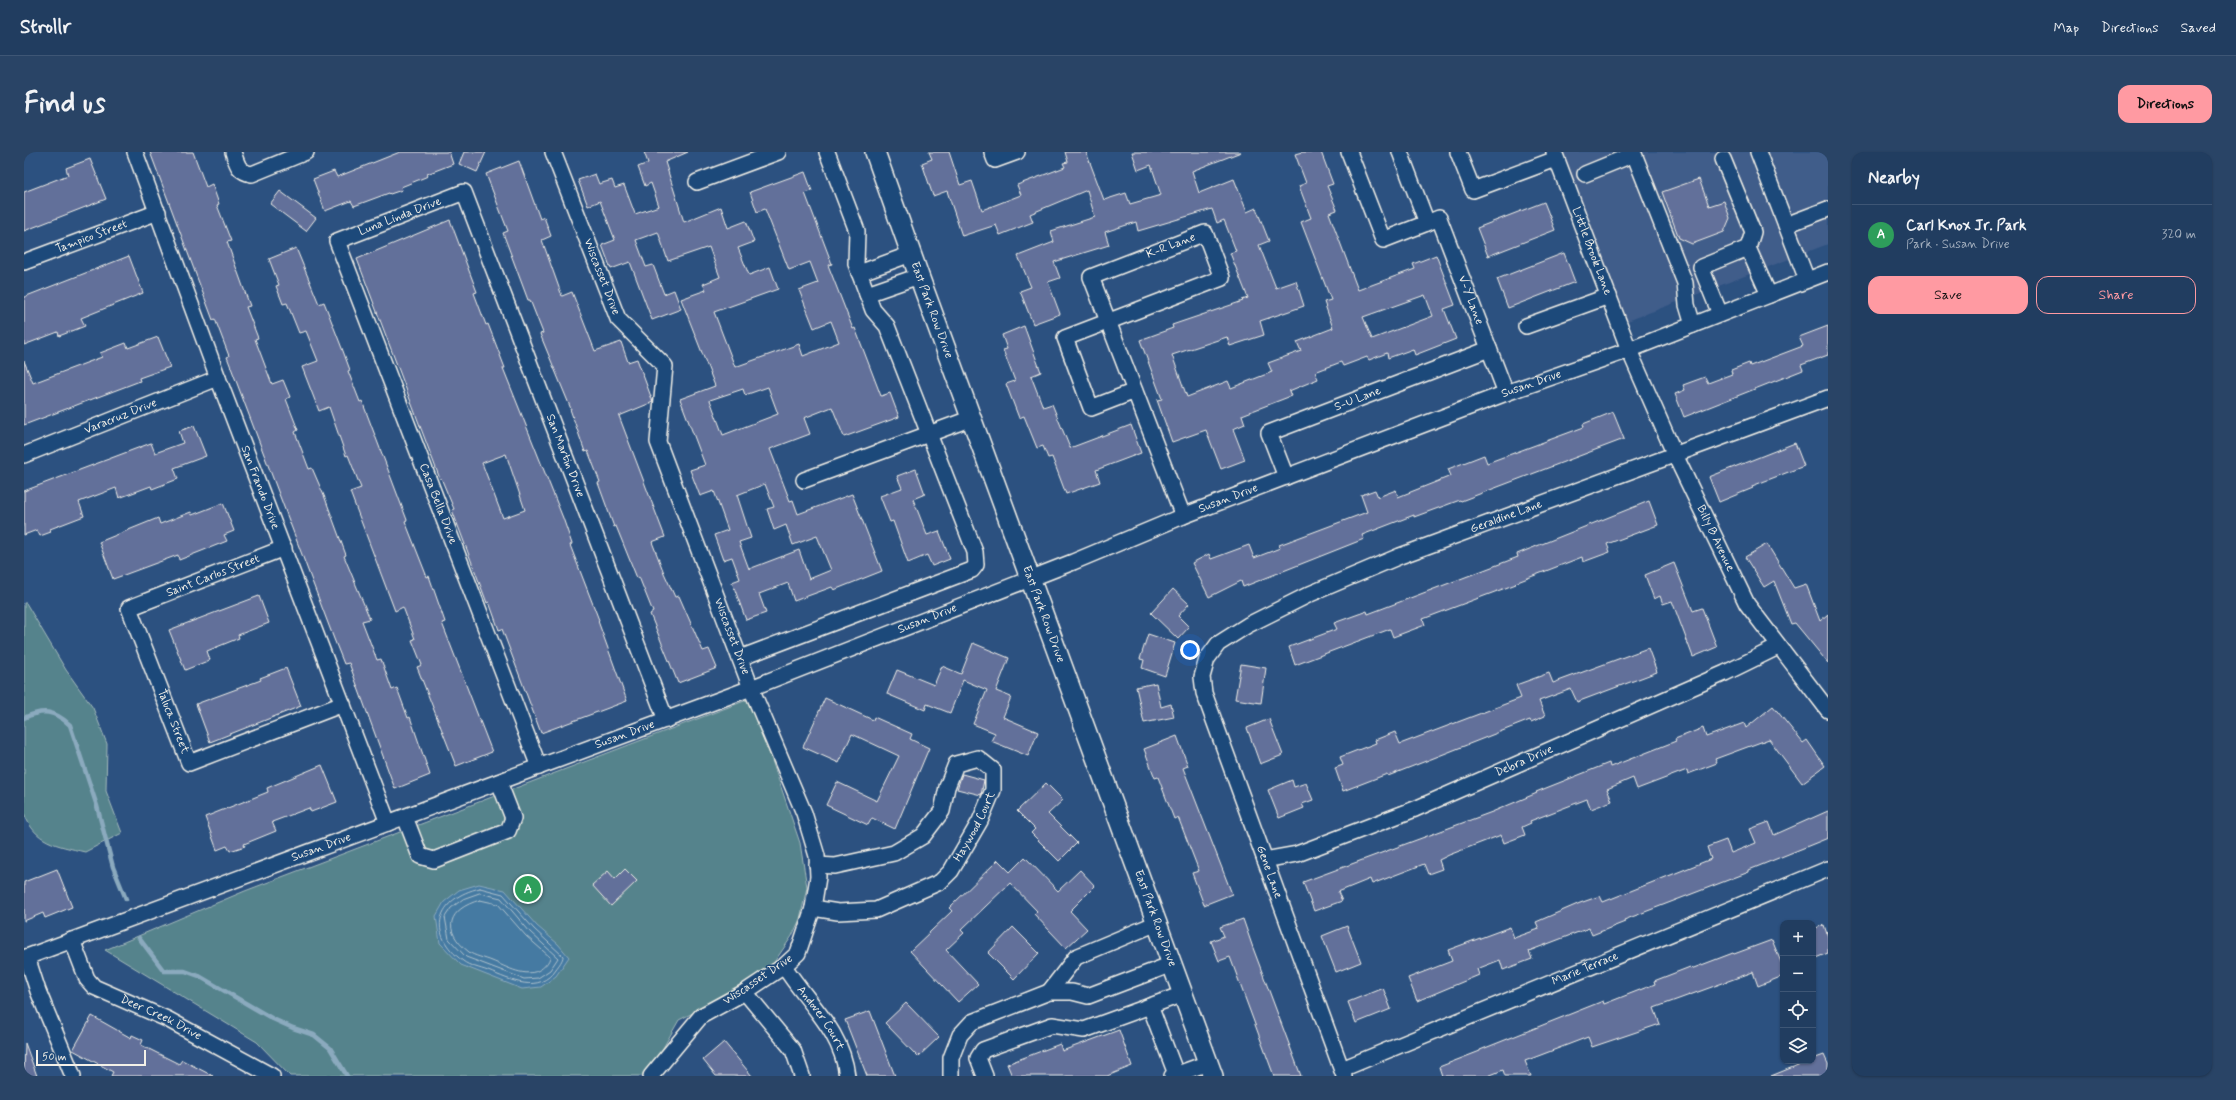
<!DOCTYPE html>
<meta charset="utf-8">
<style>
body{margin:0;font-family:Mynerve,sans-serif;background:#294466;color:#f1f3f6}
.controls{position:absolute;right:12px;bottom:12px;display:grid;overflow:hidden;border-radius:8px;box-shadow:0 1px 3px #0004}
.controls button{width:36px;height:36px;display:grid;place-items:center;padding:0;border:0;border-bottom:1px solid #3e5675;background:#213d60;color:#f1f3f6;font:20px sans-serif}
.scale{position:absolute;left:12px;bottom:10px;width:110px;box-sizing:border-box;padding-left:4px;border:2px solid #f4f1e8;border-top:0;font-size:11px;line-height:14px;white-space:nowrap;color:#f4f1e8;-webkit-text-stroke:3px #1f4a7a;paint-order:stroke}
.you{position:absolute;left:1166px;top:498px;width:14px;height:14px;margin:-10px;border:3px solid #fff;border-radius:50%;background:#1a73e8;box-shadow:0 0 0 6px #1a73e833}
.badge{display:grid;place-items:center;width:26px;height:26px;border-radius:50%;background:#ff9aa2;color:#fff;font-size:13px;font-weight:700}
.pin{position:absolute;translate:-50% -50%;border:2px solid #fff;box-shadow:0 1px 4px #0006}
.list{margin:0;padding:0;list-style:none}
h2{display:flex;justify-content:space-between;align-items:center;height:52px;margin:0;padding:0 16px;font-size:17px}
h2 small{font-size:13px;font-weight:400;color:#a2aebd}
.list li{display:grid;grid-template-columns:26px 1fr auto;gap:12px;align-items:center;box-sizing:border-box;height:60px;padding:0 16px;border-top:1px solid #3e5675}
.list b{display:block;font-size:15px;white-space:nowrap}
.list p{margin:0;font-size:13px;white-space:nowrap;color:#a2aebd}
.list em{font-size:13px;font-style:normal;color:#a2aebd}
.actions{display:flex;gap:8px;padding:12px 16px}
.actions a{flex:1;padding:9px 0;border:1px solid #ff9aa2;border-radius:12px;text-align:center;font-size:14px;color:#ff9aa2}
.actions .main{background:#ff9aa2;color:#111}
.icon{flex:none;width:22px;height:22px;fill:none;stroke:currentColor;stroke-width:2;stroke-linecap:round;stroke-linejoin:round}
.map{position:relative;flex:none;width:1804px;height:924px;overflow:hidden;border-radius:12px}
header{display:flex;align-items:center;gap:24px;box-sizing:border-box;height:56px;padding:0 20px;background:#213d60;border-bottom:1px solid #3e5675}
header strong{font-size:19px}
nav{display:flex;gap:22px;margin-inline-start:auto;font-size:14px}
.intro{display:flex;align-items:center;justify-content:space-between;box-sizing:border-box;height:96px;padding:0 24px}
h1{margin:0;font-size:28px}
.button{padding:10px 18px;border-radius:12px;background:#ff9aa2;color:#111;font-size:14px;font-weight:700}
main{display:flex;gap:24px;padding:0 24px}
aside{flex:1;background:#213d60;border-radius:12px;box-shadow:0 1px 3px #0004}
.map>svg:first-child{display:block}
.built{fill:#405d8a}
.green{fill:#55838c;stroke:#a4baba}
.water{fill:#457aa2;stroke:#8baabe}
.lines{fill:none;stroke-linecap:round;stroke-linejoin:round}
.shore{stroke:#aec1cc;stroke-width:1}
.stream{stroke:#8baabe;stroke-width:4.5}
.building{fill:#626f9a;stroke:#f4f1e8;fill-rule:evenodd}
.minor-casing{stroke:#f4f1e8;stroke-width:18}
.major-casing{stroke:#f4f1e8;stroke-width:22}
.minor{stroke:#1f4a7a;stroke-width:15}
.major{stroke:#1f4a7a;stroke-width:19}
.labels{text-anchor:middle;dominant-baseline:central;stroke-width:3;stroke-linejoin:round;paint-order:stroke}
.street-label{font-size:12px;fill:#f4f1e8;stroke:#1f4a7a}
</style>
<header>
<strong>Strollr</strong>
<nav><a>Map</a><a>Directions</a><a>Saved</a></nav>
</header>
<div class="intro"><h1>Find us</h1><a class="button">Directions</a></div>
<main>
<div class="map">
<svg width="1804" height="924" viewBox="0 0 1804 924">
<rect width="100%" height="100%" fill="#2c5180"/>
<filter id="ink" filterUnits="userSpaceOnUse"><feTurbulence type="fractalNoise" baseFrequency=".025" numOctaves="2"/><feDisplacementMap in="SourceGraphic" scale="8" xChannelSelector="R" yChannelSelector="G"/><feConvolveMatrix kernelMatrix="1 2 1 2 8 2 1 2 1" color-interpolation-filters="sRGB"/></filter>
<g filter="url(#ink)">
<path class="built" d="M1537,0h267v92l-203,78z"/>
<path class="green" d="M0,451h2l40,67 27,38 14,36 -1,47 16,42 -37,19c-29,-7 -50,-9 -61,-39z
M723,548l16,34 37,109 7,44 -7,32 -8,17 -28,41 -85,43 -32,56h-357l-33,-34 -152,-92 140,-59z"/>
<path class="water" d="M455,732l26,6 32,36 21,18 11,13 -13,19 -15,11 -19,2 -61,-24 -21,-22 -4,-27 8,-14 15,-12z"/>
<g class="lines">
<path class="shore" d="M456,736l23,6 31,35 29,27c0,4 -4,9 -7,13 -17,26 -45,11 -68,2 -8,-3 -19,-5 -25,-10 -37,-27 -27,-63 17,-73z
M456,741l21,5 29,34 28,26 -8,12 -12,8 -14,1 -58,-22 -17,-18 -4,-22 6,-9 12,-9z
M456,748l18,4 28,32 24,21c-1,5 -5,9 -9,12 -15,10 -34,-2 -49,-8 -7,-3 -18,-5 -23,-9 -28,-22 -21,-43 11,-52z"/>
<path class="stream" d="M0,566c19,-9 30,-8 46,7l27,81 16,61 13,32
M115,786l25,33h21l14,5 74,43 20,9 21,7 16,13 17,28"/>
</g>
<path class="building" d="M126,0h43l13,35 6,-3 7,20 -2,1 14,36 -4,1 23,64 -4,1 12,31 -3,1 17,45 11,-4 7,17 -4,2 12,31 -3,2 14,37 3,-1 13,30 21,57 -2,1 26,63 -8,2 15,39 4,-1 11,31 5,-2 11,30 2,-1 20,58 -35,14 -46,-126 -5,1 -10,-25 -107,-282 2,-1 -14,-37 -2,1z
M376,0h49l4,12 -26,10 1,2 -27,11 1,3 -12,4 -1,-1 -35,13 -3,-5 -26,10 -12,-32 21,-8 3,6z
M440,0h22l-9,20 -18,-8z
M620,0h44l-23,10 19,60 37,-15 7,21 18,-7 8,21 -16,6 11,27 21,-8 8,22 -64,23 21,55 64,-23 4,12 36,-14 -8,-21 -17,7 -15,-38 19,-7 -8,-21 -21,8 -24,-61 -8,3 -7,-20 55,-20 7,19 -7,2 27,71 -4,1 25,64 2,-1 26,68 9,-3 9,24 -55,20 -12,-30 -28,11 6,16 -40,15 20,52 3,-1 5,14 54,-20 30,77 -48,19 -2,-3 -38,14 -6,-18 -29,11 7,19 -20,7 -14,-38 8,-3 -8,-22 -9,3 -9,-25 14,-5 -14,-39 -14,5 -10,-26 15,-5 -25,-66 35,-13 -34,-87 25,-9 -3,-6 17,-7 -11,-30 -41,14 -10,-29 -22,8 10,27 7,-2 11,29 10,-4 7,19 -29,11 -22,-58 -19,7 -9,-24 13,-5 -15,-39 -12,5 -10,-26 17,-6 4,10 13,-4 3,8 9,-3 11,29 24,-8 -8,-23 -6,3 -7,-19 10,-4zM744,235l10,27 -55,21 -13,-35 33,-11 2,6zM741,332l9,23 -7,2 7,21 12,-5 7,20 24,-9 14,34 -22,9 -10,-29 -50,19 -10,-27 12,-4 -14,-43z
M905,0h20l11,33 12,-4 10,29 39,-15 -4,-10 48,-18 -2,-4 5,-1 -3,-10h21l18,48 22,-7 4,11 31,-9 -10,-30 -13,5 -6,-18h109l-49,19 7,22 35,-14 13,33 9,-4 13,33 -10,4 17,43 20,-7 8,25 -44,15 4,14 -34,11 -3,-9 -55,18 15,42 41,-16 3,7 41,-16 -4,-9 33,-12 -4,-9 36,-14 -9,-26 7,-2 -30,-78 10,-4 -12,-32 7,-3 -11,-29 7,-2h19l12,32 -6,2 10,24 -8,3 29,77 57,-21 -2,-5 23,-9 19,50 -11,4 12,30 -41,16 -2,-6 -25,9 -1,-5 -18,7 -2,-3 -24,9 -2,-4 -26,10 3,7 -29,12 2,5 -49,19 3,9 -12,5 12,31 -24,9 -15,-39 -34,12 -15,-42 5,-1 -22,-59 33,-12 -1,-3 71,-24 -1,-1 6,-2 -18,-45 6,-2 -12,-31 -7,3 -5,-14 -74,22 -2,-9 -31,10 4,13 -55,17 6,16 -12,4 12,32 -27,10 -13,-33 11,-4 -13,-31 36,-14 -3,-11 44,-14 -8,-27 -57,24 3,8 -33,13 -4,-10 -34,11 -15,-45 -14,5 -11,-33 10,-4zM1401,143l8,21 -61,23 -9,-22z
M66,7l16,40 -82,32v-39l44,-17 -2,-7z
M495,9l21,58 4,-2 7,19 -9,4 20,56 10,-4 23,59 26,-9 7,20 9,-3 16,43 -34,14 46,121 -13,5 12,31 11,24 4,-1 24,55 6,-2 8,19 -39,15 -28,-69 3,-2 -14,-35 -2,1 -21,-52 -2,1 -16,-44 2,-1 -12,-31 -3,1 -15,-43h1l-31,-75 3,-1 -13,-33h-2l-25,-67 5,-2 -22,-57z
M1675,27l10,27 15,-5 6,17 -6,14 -32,12 -13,-6 -17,-46z
M256,39l36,27 -10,13 -36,-27z
M1520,50l11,28 -67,26 -11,-28z
M426,68l27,72 -3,1 12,32 2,-1 17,44h-2l60,150 9,26 -2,1 29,75 -1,1 29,80 -86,32 -39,-104 -3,1 -10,-28 -2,1 -35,-93 2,-1 -13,-31 -1,1 -83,-220zM482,302l19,56 -22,8 -21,-55z
M272,96l23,56 5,-2 19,49 7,19 -2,1 12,31 2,-1 45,119 -2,1 22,56 2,-1 16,46 -3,1 50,129 -36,14 -39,-99 5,-2 -10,-25 3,-1 -12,-32 -8,4 -45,-119 11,-4 -13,-33 -2,1 -17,-49 -10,4 -17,-44 16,-6 -12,-30 -7,2 -12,-30 -4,1 -7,-18 3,-1 -10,-26z
M1540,101l11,29 -67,26 -11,-29z
M105,104l14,37 -62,25 4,8 -26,10 -1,-4 -34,13v-48z
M1000,174l17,46 -10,4 12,31 9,-3 18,44 61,-23 10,28 -45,17 4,12 -34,12 -14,-37 -4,1 -5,-12 -6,2 -13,-32 -5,2 -13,-34 9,-3 -12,-31 4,-1 -5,-14z
M1804,174v29l-27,10 2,5 -119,47 -9,-23 10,-4 -2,-5 22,-8 3,6 24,-9 -1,-4 18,-7 1,3 53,-20 -4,-9z
M134,185l12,30 -31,11 1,3 -116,44v-64l9,22 69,-26 -2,-4 26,-10 2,5z
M1589,260l11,27 -163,62 -1,-1 -46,17v-2l-52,20 2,4 -121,48 -2,-6 -32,16 -17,-34 17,-9 2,5 38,-14 5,13 26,-10 -1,-3 88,-33 -6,-17 14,-5 3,7 18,-7 2,7 53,-21 -3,-7 36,-14 3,8 97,-36 -1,-3z
M170,274l12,30 -32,12 4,11 -26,10 -1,-3 -32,12 -3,-10 -37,14 5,14 -34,13 1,3 -11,4 -3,-6 -13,5v-44l127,-48 4,10 28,-10 -4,-12z
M1771,291l9,23 -52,20 1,2 -34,14 -10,-25z
M892,317l9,25 -12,5 14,36 12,-4 11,28 -18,7 -5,-11 -19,8 -15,-42 -3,1 -10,-26 22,-8 -5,-12z
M1625,349l9,24 -51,19 3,8 -27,10 -1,-5 -67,26 1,1 -93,35 2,6 -32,12 -3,-8 -95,36 -6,-18 48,-18 -3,-6 33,-12 1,3 150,-57 -1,-3z
M199,351l11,28 -10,4 3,6 -48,19 -1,-5 -65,24 -14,-37 59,-24 2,6 31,-12 1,3z
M1743,392l27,44 12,-4 14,37 8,-7v49l-33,-40 -4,1 -17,-43 -10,6 -19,-30z
M1650,411l19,48 9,-3 15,39 -24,10 -21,-56 -9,3 -3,-8 -6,3 -9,-24z
M1149,437l16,15 -11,12 11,11 -11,12 -27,-26z
M235,444l10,27 -31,12 1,3 -32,13 3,9 -25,10 -16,-40z
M1124,482l27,9 -10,33 -23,-8 2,-8 -4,-1z
M949,491l36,15 -13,33 15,6 -8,20 35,15 -10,24 -37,-15 4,-8 -22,-9 14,-34 -24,-10 -13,33 -23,-9 -2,6 -38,-16 10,-24 37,15 8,-19 19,8z
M1624,496l9,24 -80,30 -6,-13 -32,12 6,15 -14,6 -1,-2 -142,56 -1,-2 -44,17 -8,-23 8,-3 -3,-8 36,-14 -1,-3 20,-8 5,12 121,-46 -5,-13 33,-12 4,10z
M1217,512l25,4 -5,35 -26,-4z
M262,516l15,38 -91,36 -14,-38 65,-24 -1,-2z
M1132,531l5,24 10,-3 3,13 -30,6 -8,-36z
M801,546l48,22 1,-3 38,17 -2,5 19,9 -34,81 -23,-11 -4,7 -42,-20 11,-23 40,19 22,-45 -47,-22 -13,29 -36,-16z
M1749,554l30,37 4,-3 18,26 -23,17 -33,-44 -54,20 2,4 -29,11 -1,-4 -50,19 -4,-11 -26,11 5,12 -21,8 -4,-10 -57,22 1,2 -9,4 3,8 -21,8 -3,-8 -52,20 -10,5 3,9 -14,5 -4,-10 -52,20 -2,-5 -32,13 4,9 -28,10 -11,-29 189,-70 45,-19 -1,-1 73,-29 1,4 66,-26 -1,-2 28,-11 3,9 38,-14 2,5z
M1245,567l14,36 -23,9 -13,-36z
M1153,584l11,30 -5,2 49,126 -28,11 -12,-32 7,-2 -21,-54 -4,2 -16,-42 -3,1 -11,-29z
M298,613l15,37 -26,10 -2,-4 -37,14 4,9 -32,13 1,2 -15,5 -3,-5 -10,4 -12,-33 63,-25 -1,-4z
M938,622l22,6 -3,15 -24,-6z
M1268,628l2,7 12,-4 7,17 -11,4 2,4 -25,10 -11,-28z
M1022,631l17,17 -15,14 29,29 -18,18 -28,-28 4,-4 -18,-18z
M1804,659v27l-79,32v2l-125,48 1,2 -33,13 -3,-7 -60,23 3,8 -29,11 -3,-10 -23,9 2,6 -62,26 -9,-23 44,-17 -4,-11 62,-23 4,11 25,-9 -3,-7 44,-19 20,-7 3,6 108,-43 -4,-12 19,-7 5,13 25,-10 -6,-14 19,-7 5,13z
M1001,705l33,34 22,-21 15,16 -25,25 17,18 -21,19 -32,-34 3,-3 -27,-28 -49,47 3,3 -18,17 32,34 -20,18 -48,-51 42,-40 -3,-3 49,-48 12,12z
M33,717l15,38 -27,11 -2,-5 -19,8v-39z
M601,717l12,12 -26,25 -19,-21 16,-14 7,8z
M1219,767l10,29 48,128h-27l-44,-119 -11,4 -8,-20 13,-5 -4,-9z
M1800,773l4,12v16l-15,6v-30z
M1323,774l14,36 -25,10 -14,-36z
M989,775l26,26 -25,26 -26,-26z
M1748,788l11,27v9l-25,10 -5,-14 -99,36 6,16 -68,23 -4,-10 -63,24 6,15h-26l-2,-6 -15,6h-46l-3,-9 41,-16v-1l123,-49 1,3 51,-20 -1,-3 36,-14 1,2 42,-16 1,1z
M1359,836l8,21 -35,14 -8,-21z
M882,851l33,34 -21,20 -33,-34z
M846,859l25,65h-28l-22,-56z
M68,864l39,22 1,-3 11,5 -2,5 38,19 3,-4 31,16h-102l2,-4 -40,-22z
M1095,878l13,36 -25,10h-95l-5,-12 53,-20 2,7z
M700,890l28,34h-36l-13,-16z
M1,891l12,33h-13z
M1800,903l4,9v12h-57l37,-15h5v-2z"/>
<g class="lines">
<g class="minor-casing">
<g id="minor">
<path id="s1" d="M111,0l83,226 170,445"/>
<path d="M209,0c4,12 5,20 19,22l54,-22"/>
<path id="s2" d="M529,0l65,167 47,47 -7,76 93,246 53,125 13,43 1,21 -5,31 -15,45 -14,13 -39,26 -44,24 -50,60"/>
<path d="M968,0l3,8 22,-8"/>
<path d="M1325,0l34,88 44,-17 -27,-71"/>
<path d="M1434,0l15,38 83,-31"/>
<path id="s3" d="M1530,0l75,198 46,105 72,149 81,106"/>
<path d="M1734,0l28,73"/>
<path d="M1699,7l30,73 -5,16"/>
<path d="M1561,22l49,-20 51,129 2,22 6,20"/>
<path d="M673,30l81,-30"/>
<path id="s4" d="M1403,71l12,-5 67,175"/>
<path id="s5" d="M0,110l134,-50"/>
<path d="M835,121l52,-19"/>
<path d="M1783,128l-21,-55 42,-16"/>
<path d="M843,142l52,-18"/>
<path d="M1696,162l-19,-47 47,-19 21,47"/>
<path d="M1502,174l83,-30"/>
<path d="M1111,239l-44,17 -26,-70 157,-60 -17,-45 -114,44c31,79 61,159 92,239"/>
<path id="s6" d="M0,303l194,-77"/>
<path id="s7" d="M1262,325l-17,-44 220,-84"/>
<path d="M780,328l168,-62"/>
<path id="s8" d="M260,396l-155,60 60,155 154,-59"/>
<path d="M716,506l232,-88 4,-5 -1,-13 -88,-226 -14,-16 -17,-46 1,-33 -30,-79"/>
<path id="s9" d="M515,615l-202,-526 127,-49 202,528"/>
<path d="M381,665l15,39 14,4 74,-29 5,-13 -14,-36"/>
<path id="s10" d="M1241,708l32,-6 118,-45 310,-136 53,-26"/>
<path id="s11" d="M789,756l25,4 38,-2 64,-28 11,-11 29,-50 13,-31v-20l-15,-12 -22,6 -9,23 -5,24 -19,25 -29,17 -59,13 -18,-1"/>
<path id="s12" d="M48,788l15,39 7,8 73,32 105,57"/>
<path d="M3,805l11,34 35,85"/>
<path id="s13" d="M0,806l727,-270 322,-126 110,-46 323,-123 123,-43 199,-78"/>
<path id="s14" d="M760,814c23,37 58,64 63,110"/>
<path d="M721,840l48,58 9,26"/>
<path d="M1025,840l27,-35 81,-34"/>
<path d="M1126,854l26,68"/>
<path id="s15" d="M1318,917l486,-200"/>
<path d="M927,924v-18l9,-23 12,-13 77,-30h23l16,4 84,-32"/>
<path d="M961,924l-7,-18 5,-8 69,-25 32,5 99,-36"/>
<path d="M1148,924l36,-13"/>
<path id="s16" d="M1320,924l-140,-383 -2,-16 5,-18 11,-15 30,-19 62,-31 90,-38 428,-158"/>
</g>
</g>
<g class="major-casing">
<g id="major">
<path id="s17" d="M851,0l44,124 294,800"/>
</g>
</g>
<use href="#minor" class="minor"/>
<use href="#major" class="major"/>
</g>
</g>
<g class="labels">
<g class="street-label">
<text stroke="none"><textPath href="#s9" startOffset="631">Luna Linda Drive</textPath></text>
<text stroke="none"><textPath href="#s5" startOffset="72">Tampico Street</textPath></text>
<text transform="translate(1147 94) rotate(-21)">K-R Lane</text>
<text stroke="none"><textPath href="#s3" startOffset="106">Little Brook Lane</textPath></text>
<text stroke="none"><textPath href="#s2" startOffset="134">Wiscasset Drive</textPath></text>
<text stroke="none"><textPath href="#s4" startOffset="101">V-Y Lane</textPath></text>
<text stroke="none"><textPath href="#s17" startOffset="168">East Park Row Drive</textPath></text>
<text stroke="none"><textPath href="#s13" startOffset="1613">Susan Drive</textPath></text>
<text stroke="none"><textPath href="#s7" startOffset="142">S-U Lane</textPath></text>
<text stroke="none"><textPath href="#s6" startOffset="104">Varacruz Drive</textPath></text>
<text stroke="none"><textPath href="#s9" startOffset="982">San Martin Drive</textPath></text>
<text stroke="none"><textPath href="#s1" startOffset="358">San Frando Drive</textPath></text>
<text stroke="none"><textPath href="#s13" startOffset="1289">Susan Drive</textPath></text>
<text transform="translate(414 352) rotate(69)">Casa Bella Drive</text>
<text stroke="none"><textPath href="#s16" startOffset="777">Geraldine Lane</textPath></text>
<text stroke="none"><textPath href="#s3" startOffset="419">Billy B Avenue</textPath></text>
<text transform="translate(189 424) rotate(-21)">Saint Carlos Street</text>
<text stroke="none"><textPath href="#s17" startOffset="492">East Park Row Drive</textPath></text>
<text stroke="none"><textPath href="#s13" startOffset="965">Susan Drive</textPath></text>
<text stroke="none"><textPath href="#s2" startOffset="530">Wiscasset Drive</textPath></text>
<text stroke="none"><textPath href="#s8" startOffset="288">Taluca Street</textPath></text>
<text stroke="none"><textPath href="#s13" startOffset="641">Susan Drive</textPath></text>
<text stroke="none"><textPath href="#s10" startOffset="278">Debra Drive</textPath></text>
<text stroke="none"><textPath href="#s11" startOffset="199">Haywood Court</textPath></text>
<text stroke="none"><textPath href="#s13" startOffset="317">Susan Drive</textPath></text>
<text transform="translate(1245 720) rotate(70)">Gene Lane</text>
<text stroke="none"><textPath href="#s17" startOffset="816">East Park Row Drive</textPath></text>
<text stroke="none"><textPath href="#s15" startOffset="263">Marie Terrace</textPath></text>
<text transform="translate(734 828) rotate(-34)">Wiscasset Drive</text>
<text stroke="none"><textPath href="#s12" startOffset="126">Deer Creek Drive</textPath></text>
<text stroke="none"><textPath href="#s14" startOffset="64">Andover Court</textPath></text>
</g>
</g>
</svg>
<div class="controls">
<button>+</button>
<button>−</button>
<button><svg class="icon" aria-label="locate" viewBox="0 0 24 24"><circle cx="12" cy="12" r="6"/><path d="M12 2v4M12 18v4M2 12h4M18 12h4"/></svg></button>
<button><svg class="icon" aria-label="layers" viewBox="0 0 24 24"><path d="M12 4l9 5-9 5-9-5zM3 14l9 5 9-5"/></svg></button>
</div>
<div class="scale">50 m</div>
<div class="you"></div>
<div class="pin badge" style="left:504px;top:737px;background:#2e9e5b">A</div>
</div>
<aside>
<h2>Nearby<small></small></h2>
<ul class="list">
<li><span class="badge" style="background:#2e9e5b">A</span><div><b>Carl Knox Jr. Park</b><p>Park · Susan Drive</p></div><em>320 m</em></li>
</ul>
<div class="actions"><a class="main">Save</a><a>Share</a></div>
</aside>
</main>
